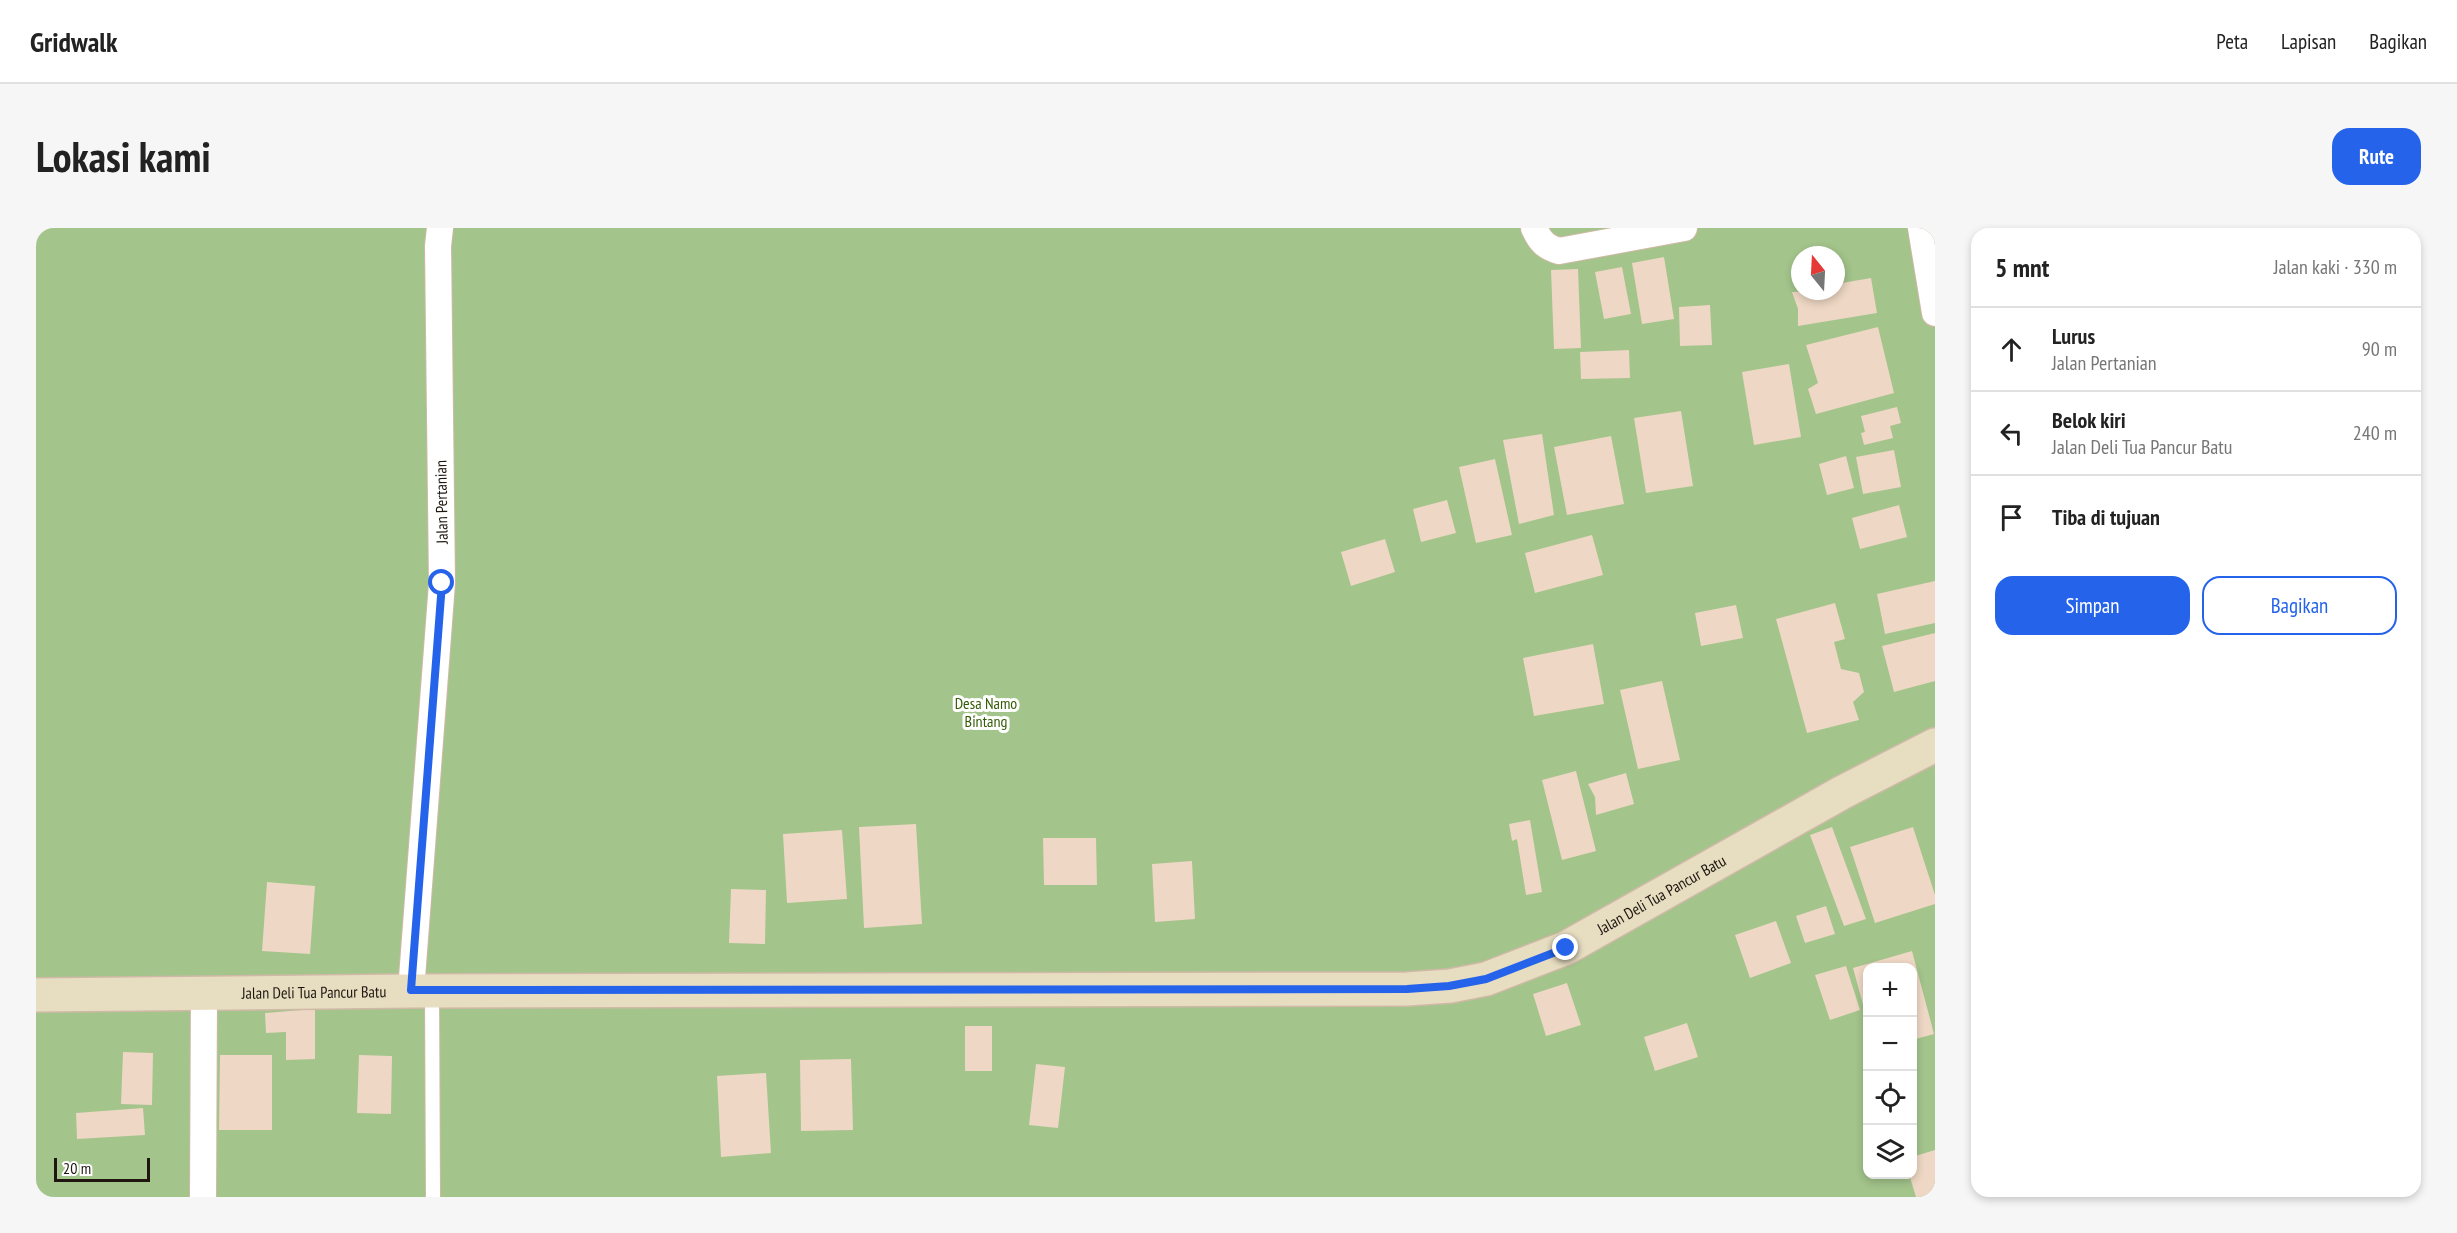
<!DOCTYPE html>
<html lang="id">
<meta charset="utf-8">
<style>
body{margin:0;font-family:"PT Sans Narrow",sans-serif;background:#f6f6f6;color:#222}
.controls{position:absolute;right:18px;bottom:18px;display:grid;overflow:hidden;border-radius:12px;box-shadow:0 3px 9px #0003}
.controls button{width:54px;height:54px;display:grid;place-items:center;padding:0;border:0;border-bottom:2px solid #e0e0e0;background:#fff;color:#222;font:30px sans-serif}
.compass{position:absolute;left:1755px;top:18px;width:54px;height:54px;border-radius:50%;background:#fff;box-shadow:0 3px 9px #0003;rotate:342deg}
.scale{position:absolute;left:18px;bottom:15px;width:96px;box-sizing:border-box;padding-left:6px;border:3px solid #1e160f;border-top:0;font-size:16px;line-height:21px;white-space:nowrap;color:#1e160f;-webkit-text-stroke:4px #fff;paint-order:stroke}
.stop{position:absolute;width:18px;height:18px;margin:-14px;border:4px solid #2563eb;border-radius:50%;background:#fff}
.stop.end{background:#2563eb;border-color:#fff;box-shadow:0 2px 6px #0008}
.list{margin:0;padding:0;list-style:none}
h2{display:flex;justify-content:space-between;align-items:center;height:78px;margin:0;padding:0 24px;font-size:26px}
h2 small{font-size:20px;font-weight:400;color:#767676}
.list li{display:grid;grid-template-columns:39px 1fr auto;gap:18px;align-items:center;box-sizing:border-box;height:84px;padding:0 24px;border-top:2px solid #e0e0e0}
.list b{display:block;font-size:22px;white-space:nowrap}
.list p{margin:0;font-size:20px;white-space:nowrap;color:#767676}
.list em{font-size:20px;font-style:normal;color:#767676}
.actions{display:flex;gap:12px;padding:18px 24px}
.actions a{flex:1;padding:14px 0;border:2px solid #2563eb;border-radius:18px;text-align:center;font-size:21px;color:#2563eb}
.actions .main{background:#2563eb;color:#fff}
.icon{flex:none;width:33px;height:33px;fill:none;stroke:currentColor;stroke-width:2;stroke-linecap:round;stroke-linejoin:round}
.map{position:relative;flex:none;width:1899px;height:969px;overflow:hidden;border-radius:18px}
header{display:flex;align-items:center;gap:36px;box-sizing:border-box;height:84px;padding:0 30px;background:#fff;border-bottom:2px solid #e0e0e0}
header strong{font-size:28px}
nav{display:flex;gap:33px;margin-inline-start:auto;font-size:21px}
.intro{display:flex;align-items:center;justify-content:space-between;box-sizing:border-box;height:144px;padding:0 36px}
h1{margin:0;font-size:42px}
.button{padding:15px 27px;border-radius:18px;background:#2563eb;color:#fff;font-size:21px;font-weight:700}
main{display:flex;gap:36px;padding:0 36px}
aside{flex:1;background:#fff;border-radius:18px;box-shadow:0 3px 9px #0003}
.map>svg:first-child{display:block}
.forest{fill:#a3c48b;fill-rule:evenodd}
.building{fill:#eed7c4}
.lines{fill:none;stroke-linecap:round;stroke-linejoin:round}
.lane-casing{stroke:#d0b9a7;stroke-width:16}
.street-casing{stroke:#d0b9a7;stroke-width:28}
.secondary-casing{stroke:#d0b9a7;stroke-width:36}
.lane{stroke:#fff;stroke-width:14}
.street{stroke:#fff;stroke-width:26}
.secondary{stroke:#e7ddc1;stroke-width:33}
.route{stroke:#2563eb;stroke-width:8}
.labels{text-anchor:middle;dominant-baseline:central;stroke-width:6;stroke-linejoin:round;paint-order:stroke}
.street-label{font-size:16px;fill:#1e160f;stroke:#fff}
.park-label{font-size:16px;fill:#345b06;stroke:#fff}
</style>
<header>
<strong>Gridwalk</strong>
<nav><a>Peta</a><a>Lapisan</a><a>Bagikan</a></nav>
</header>
<div class="intro"><h1>Lokasi kami</h1><a class="button">Rute</a></div>
<main>
<div class="map">
<svg width="1899" height="969" viewBox="0 0 1899 969">
<rect width="100%" height="100%" fill="#fef4ed"/>
<path class="forest" d="M0,0h1899v969h-1899zM1764,27h36v36h-36zM1832,740h44v206h-44z"/>
<path class="building" d="M1628,29l10,62 -32,5 -10,-61z
M1586,39l9,47 -27,5 -9,-47z
M1542,41l3,79 -27,1 -3,-79z
M1835,50l6,35 -79,13v-17l-6,-17 44,-1v-7z
M1674,77l2,40 -32,1 -1,-39z
M1842,99l16,66 -78,21 -8,-25 10,-6 -12,-38z
M1593,122l1,28 -49,1 -1,-27z
M1753,136l12,73 -47,8 -12,-73z
M1861,179l4,16 -11,3 3,12 -29,7 -3,-12 4,-1 -4,-16z
M1645,183l12,75 -47,7 -12,-75z
M1506,206l12,81 -35,9 -16,-84z
M1575,208l13,68 -57,11 -13,-68z
M1858,222l7,37 -38,7 -7,-37z
M1810,228l8,32 -27,7 -8,-31z
M1459,231l17,76 -36,8 -17,-76z
M1411,272l9,33 -35,9 -8,-33z
M1863,277l8,32 -47,12 -8,-31z
M1556,307l11,40 -68,18 -10,-40z
M1349,311l10,33 -44,14 -10,-34z
M1899,353v42l-50,11 -8,-40z
M1799,375l10,36 -11,3 7,27 18,4 5,19 -11,10 6,18 -52,13 -31,-114z
M1700,377l7,33 -42,8 -6,-33z
M1899,405v48l-41,11 -12,-46z
M1557,416l11,60 -70,12 -11,-58z
M1626,453l18,79 -42,9 -18,-79z
M1540,543l20,80 -34,9 -20,-80z
M1590,545l8,31 -38,11 -1,-18 -7,-13z
M1494,592l12,72 -16,3 -9,-56 -5,2 -3,-17z
M880,596l6,100 -58,4 -5,-101z
M1796,599l34,92 -22,7 -34,-91z
M1877,599l22,68v9l-60,19 -25,-76z
M806,602l5,69 -60,4 -4,-69z
M1007,610h53l1,47h-53z
M1156,633l3,58 -40,3 -3,-58z
M231,654l48,4 -5,68 -48,-3z
M695,661l35,1 -1,54 -36,-1z
M1790,678l9,28 -30,9 -9,-27z
M1740,693l15,42 -41,15 -15,-43z
M1876,723l22,83 -22,6v-72h-44l-1,51 -14,-51z
M1810,738l14,44 -30,10 -15,-45z
M1531,755l14,42 -35,11 -13,-42z
M279,781v50l-29,1v-28l-20,1 -1,-20z
M1651,795l11,34 -43,14 -11,-34z
M929,798h27v45h-27z
M87,824l30,1 -1,52 -31,-1z
M184,827h52v75h-53z
M323,827l33,1 -1,58 -34,-1z
M815,831l2,71 -52,1 -1,-71z
M1000,836l29,3 -7,61 -29,-3z
M730,845l5,80 -50,4 -4,-81z
M107,880l2,27 -68,4 -1,-26z
M1899,922v47h-19l-7,-23h3v-17z"/>
<g class="lines">
<g class="lane-casing">
<path id="lane" d="M396,762l1,207"/>
</g>
<g class="street-casing">
<path id="street" d="M1498,0c6,13 11,19 25,23l125,-23
M1885,0l14,85
M375,763l31,-408 -4,-337 2,-18
M167,969l1,-204"/>
</g>
<g class="secondary-casing">
<g id="secondary">
<path id="s1" d="M0,767l375,-4 996,-2 43,-3 36,-7 80,-31 277,-156 92,-47"/>
</g>
</g>
<use href="#lane" class="lane"/>
<use href="#street" class="street"/>
<use href="#secondary" class="secondary"/>
</g>
<g class="lines">
<path class="route" d="M406,355l-31,407 996,-1 42,-3 37,-7 80,-31"/>
</g>
<g class="labels">
<g class="street-label">
<text transform="translate(405 274) rotate(-91)">Jalan Pertanian</text>
<text stroke="none"><textPath href="#s1" startOffset="1646">Jalan Deli Tua Pancur Batu</textPath></text>
<text stroke="none"><textPath href="#s1" startOffset="278">Jalan Deli Tua Pancur Batu</textPath></text>
</g>
<g class="park-label">
<text x="950" y="475">Desa Namo<tspan x="950" dy="18">Bintang</tspan></text>
</g>
</g>
</svg>
<div class="controls">
<button>+</button>
<button>−</button>
<button><svg class="icon" aria-label="locate" viewBox="0 0 24 24"><circle cx="12" cy="12" r="6"/><path d="M12 2v4M12 18v4M2 12h4M18 12h4"/></svg></button>
<button><svg class="icon" aria-label="layers" viewBox="0 0 24 24"><path d="M12 4l9 5-9 5-9-5zM3 14l9 5 9-5"/></svg></button>
</div>
<svg class="compass" viewBox="-18 -18 36 36"><path d="M0-13l5 13h-10z" fill="#e53935"/><path d="M0 13l5-13h-10z" fill="#767676"/></svg>
<div class="scale">20 m</div>
<div class="stop" style="left:406px;top:355px"></div>
<div class="stop end" style="left:1530px;top:720px"></div>
</div>
<aside>
<h2>5 mnt<small>Jalan kaki · 330 m</small></h2>
<ul class="list">
<li><svg class="icon" aria-label="ahead" viewBox="0 0 24 24"><path d="M12 20V5M6 11l6-6 6 6"/></svg><div><b>Lurus</b><p>Jalan Pertanian</p></div><em>90 m</em></li>
<li><svg class="icon" aria-label="left" viewBox="0 0 24 24"><path d="M17 20v-9H6M10 6l-5 5 5 5"/></svg><div><b>Belok kiri</b><p>Jalan Deli Tua Pancur Batu</p></div><em>240 m</em></li>
<li><svg class="icon" aria-label="arrive" viewBox="0 0 24 24"><path d="M6 21V4h12l-3 4 3 4H6"/></svg><div><b>Tiba di tujuan</b></div></li>
</ul>
<div class="actions"><a class="main">Simpan</a><a>Bagikan</a></div>
</aside>
</main>
